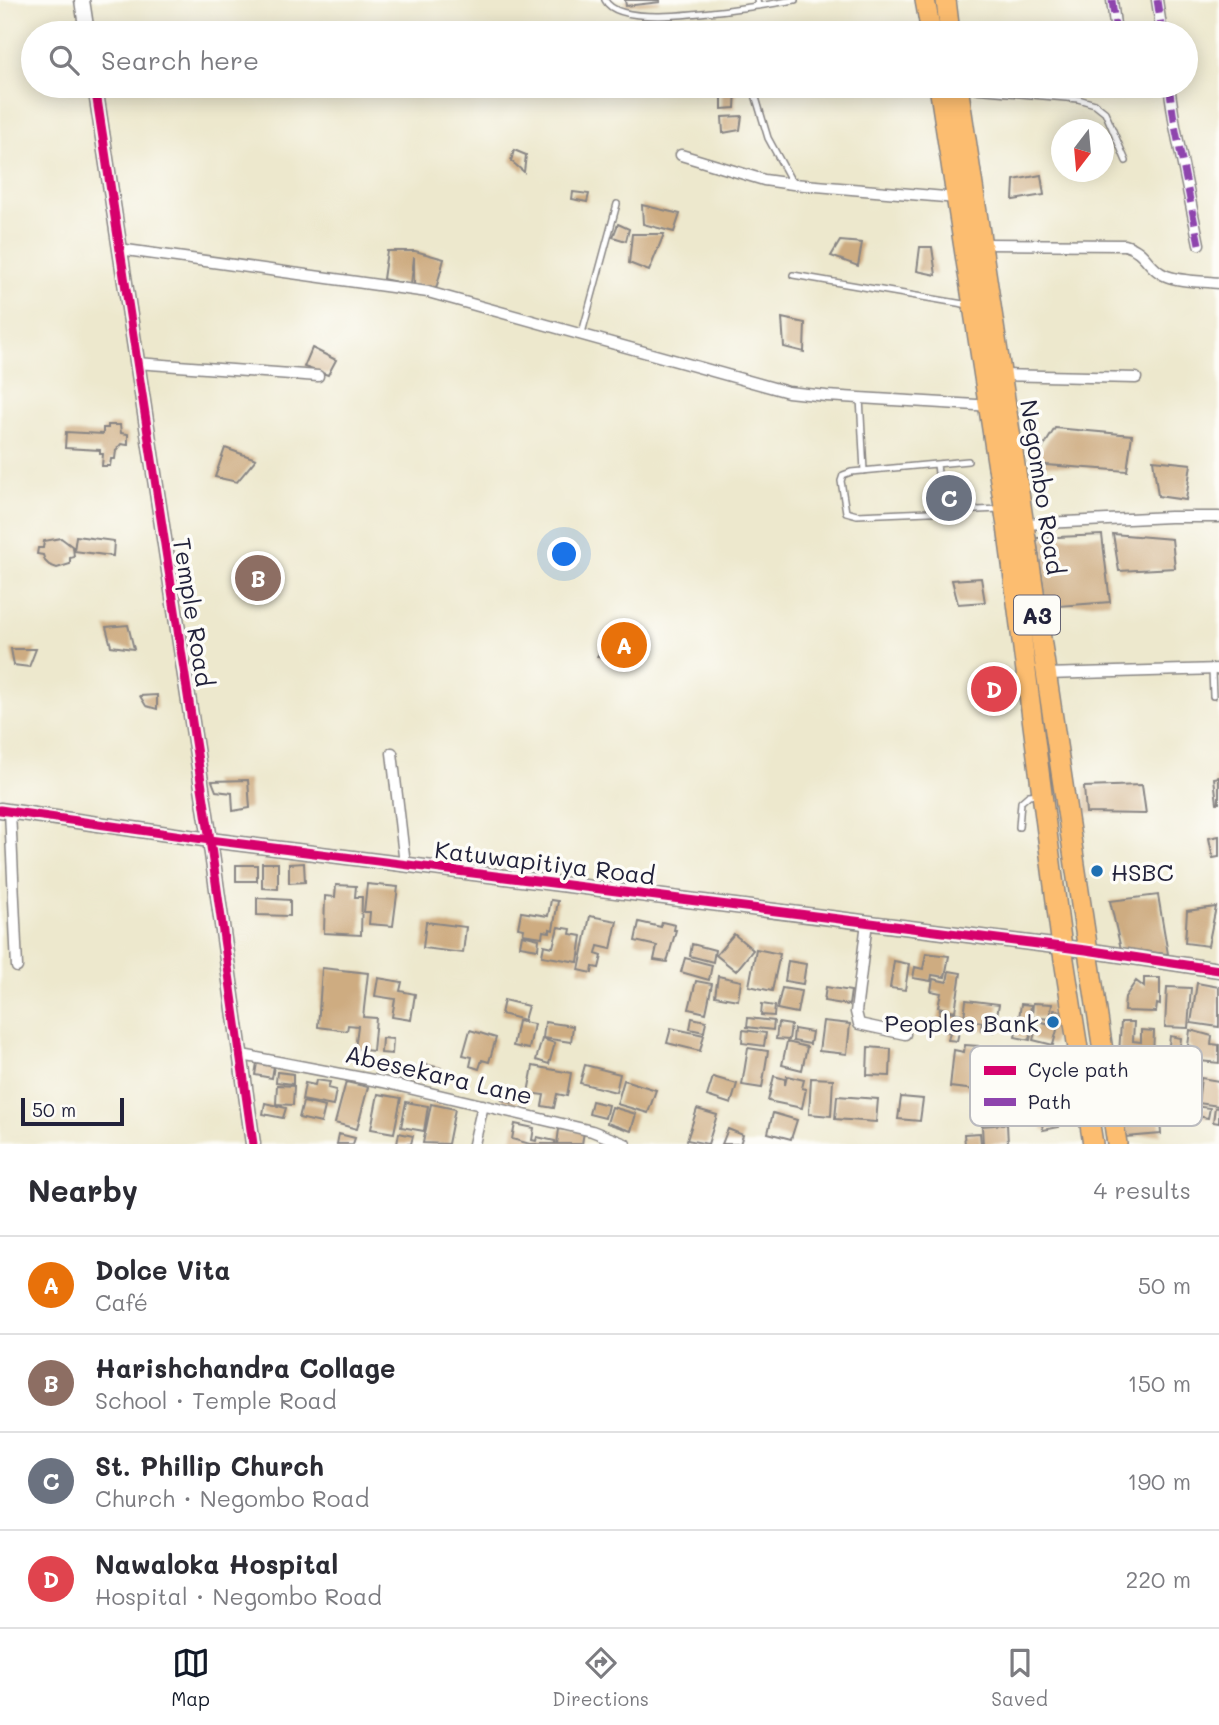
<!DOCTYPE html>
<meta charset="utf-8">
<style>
body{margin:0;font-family:Mali,sans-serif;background:#f2f2f3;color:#2b2b33}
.compass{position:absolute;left:1051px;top:119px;width:63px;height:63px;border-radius:50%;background:#fff;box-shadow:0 4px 18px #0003;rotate:196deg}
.scale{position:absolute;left:21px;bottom:18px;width:103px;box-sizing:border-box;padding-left:7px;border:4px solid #22223b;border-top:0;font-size:19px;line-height:24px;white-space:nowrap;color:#22223b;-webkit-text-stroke:5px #fdfcf7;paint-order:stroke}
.you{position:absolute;left:565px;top:555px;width:24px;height:24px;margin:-18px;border:5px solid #fff;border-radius:50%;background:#1a73e8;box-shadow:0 0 0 10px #1a73e833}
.badge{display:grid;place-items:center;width:46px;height:46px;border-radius:50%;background:#111827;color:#fff;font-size:23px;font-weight:700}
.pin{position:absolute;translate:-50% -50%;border:4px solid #fff;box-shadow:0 2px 7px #0006}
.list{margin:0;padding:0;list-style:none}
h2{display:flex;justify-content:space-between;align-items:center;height:91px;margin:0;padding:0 28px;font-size:30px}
h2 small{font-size:23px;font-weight:400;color:#7c7c81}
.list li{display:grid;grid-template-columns:46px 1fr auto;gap:21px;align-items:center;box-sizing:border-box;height:98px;padding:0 28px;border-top:2px solid #e1e1e2}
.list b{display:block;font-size:26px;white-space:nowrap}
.list p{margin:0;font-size:23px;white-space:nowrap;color:#7c7c81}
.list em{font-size:23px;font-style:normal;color:#7c7c81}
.icon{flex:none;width:38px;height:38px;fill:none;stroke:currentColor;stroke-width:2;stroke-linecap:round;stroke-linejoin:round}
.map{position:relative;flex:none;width:1219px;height:1144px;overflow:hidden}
.search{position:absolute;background:#fff;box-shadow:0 4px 18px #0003;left:21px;right:21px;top:21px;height:77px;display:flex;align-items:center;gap:18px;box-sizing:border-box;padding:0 24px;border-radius:38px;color:#7c7c81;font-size:26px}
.sheet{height:483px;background:#fff}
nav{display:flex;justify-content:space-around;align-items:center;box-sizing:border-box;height:98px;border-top:2px solid #e1e1e2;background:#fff;font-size:19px;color:#7c7c81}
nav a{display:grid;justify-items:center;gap:4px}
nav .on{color:#111827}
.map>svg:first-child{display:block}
.building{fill:#ceac81}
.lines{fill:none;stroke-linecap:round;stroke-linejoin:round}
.service-casing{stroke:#888584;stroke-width:8}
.minor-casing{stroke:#888584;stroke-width:13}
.tertiary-casing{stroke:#888584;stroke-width:17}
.trunk-casing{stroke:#888584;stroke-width:22}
.service{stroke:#fff;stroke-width:5}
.minor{stroke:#fff;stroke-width:10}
.tertiary{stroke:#fff;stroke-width:14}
.trunk{stroke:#fcbd6f;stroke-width:19}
.quiet{stroke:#8e44ad;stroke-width:7;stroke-dasharray:14 7;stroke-linecap:butt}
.cycleway-casing{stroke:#fdfcf7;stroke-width:13}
.cycleway{stroke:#d6006c;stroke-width:9}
.poi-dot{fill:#1f6fb2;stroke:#fdfcf7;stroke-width:2.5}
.labels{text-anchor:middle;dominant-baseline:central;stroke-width:7;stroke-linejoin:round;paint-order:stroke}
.shield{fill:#fdfcf7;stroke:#646373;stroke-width:2}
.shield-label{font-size:23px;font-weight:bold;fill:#22223b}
.street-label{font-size:24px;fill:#22223b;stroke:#fdfcf7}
.poi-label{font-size:24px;fill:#22223b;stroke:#fdfcf7;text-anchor:start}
.key{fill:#fdfcf7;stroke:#bbbbbf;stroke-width:2}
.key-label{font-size:19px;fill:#22223b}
</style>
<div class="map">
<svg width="1219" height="1144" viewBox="0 0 1219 1144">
<rect width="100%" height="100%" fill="#fdfcf7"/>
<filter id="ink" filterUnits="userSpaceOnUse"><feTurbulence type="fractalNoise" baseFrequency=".0143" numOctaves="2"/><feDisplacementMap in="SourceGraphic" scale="14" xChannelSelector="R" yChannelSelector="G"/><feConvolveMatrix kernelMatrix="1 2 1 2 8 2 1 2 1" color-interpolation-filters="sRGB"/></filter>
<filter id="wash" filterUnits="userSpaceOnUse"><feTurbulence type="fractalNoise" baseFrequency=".00686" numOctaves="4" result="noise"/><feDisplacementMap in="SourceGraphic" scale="28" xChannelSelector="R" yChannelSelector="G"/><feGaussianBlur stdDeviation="1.57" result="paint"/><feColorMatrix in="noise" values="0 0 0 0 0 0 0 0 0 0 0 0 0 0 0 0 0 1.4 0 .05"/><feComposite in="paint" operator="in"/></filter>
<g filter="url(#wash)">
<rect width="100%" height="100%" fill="#ede8cd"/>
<g id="blocks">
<path class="building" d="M625,0h35v2l-34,4z
M722,88l14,1 -1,19 -13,1z
M742,116l-2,14 -17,3 -1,-16z
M514,150l12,5 -2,17 -13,-11z
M1041,175l3,20 -31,5 1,-20z
M573,192l16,2 -2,8 -15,-3z
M642,205l38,9 -6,18 -31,-8z
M618,224l11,5 -3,12 -13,-4z
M632,234h32l-15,37 -20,-8z
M840,241l22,2 -4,23 -27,-10z
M920,247h12l4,28 -19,-4z
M387,251h28l29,8 -8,30 -22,-4v-28l-3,28 -28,-6z
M782,318l23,5 -1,29 -20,-5z
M312,348l24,12 -8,15 -24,-8z
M108,425h12l1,8 7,1v11l-7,-1 -5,6 -1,9h-4l-1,7h-8l1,-12h-3v-4l-35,-2 1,-16 37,2v-6h5z
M1055,428l77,7 -5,36 -94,-7z
M225,448l31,11 -19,23 -22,-5z
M1153,460l38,4 -5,36 -28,-4z
M1113,534l59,5 3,29 -56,3z
M1102,535l8,67 -64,5 -10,-69z
M76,536l38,5 -1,15 -39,-5z
M61,538l12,9 1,10 -4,1v6l-13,4 -8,-3 -4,-4 -2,-6 -6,-1 1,-6h5l1,-7z
M981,578l4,24 -27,2 -6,-24z
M128,625l6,24 -23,-3 -5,-19z
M610,633l41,7 -9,24 -45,-7z
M11,649h25l-7,18 -15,-2z
M157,695v14l-11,-3 -6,-10z
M1219,777v26h-2l-3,-25z
M248,780l2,28 -17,3 -1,-18 -16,-2 -4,-10z
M1142,785l4,29 -60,-1 -2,-26z
M1219,836v21l-6,1 -4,-20z
M262,863h16v26l-16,-1z
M304,863l1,19 -16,1v-19z
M236,865h21v16h-21z
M367,884l31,3 -5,39 -24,-2 1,-12h-6z
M336,885l20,1 -1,11h7l-1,38 -37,-2 1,-37 10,1z
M1158,895l10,59 -47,-5 -11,-48z
M257,898l33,2v16l-33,-1z
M551,900l7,1 -5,29 -3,-1v3l-7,-1 -1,6 -19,-3 1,-5 -6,-1 3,-16 27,4z
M1216,907l-8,39 -23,-3 2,-32z
M590,916l27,5 -6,28 -13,-3 -2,8 6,2 -3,12 -6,-1 -1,6 -13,-3z
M426,922l40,5 -3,26 -40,-5z
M639,922l22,5 1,-5 13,3 -1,5h2l-9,32 -13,-2 3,-14 -22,-5z
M558,927l13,2 -1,5 12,2 -4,26 -36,-6 2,-11 9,2z
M734,934l19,16 -17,21 -20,-16z
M522,935l17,4 -1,10 -18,-3z
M692,944l23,6 -2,12 -23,-6z
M756,949l24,5 -8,37 -23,-5z
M926,953l23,3 -4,21 -13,-2 -1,6 -18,-3 2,-11 8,2z
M685,958l27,7 -3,15 -28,-8z
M788,961l18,3 -3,20 -18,-3z
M894,961l15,3 -4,26 -15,-2z
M322,968l46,5 -5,44 13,1 -3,33 -18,-2 3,-23 -10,-1 -1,6 -29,-4z
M949,971l12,2 -6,38 -17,-4 3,-14 -10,-2 2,-12 14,3z
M718,976l23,5 -3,19 -23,-4z
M378,978l24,4 -2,9 15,3 -4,26 -19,-3 3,-18 -20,-3z
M1144,978h16v27l-3,-1 -1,8 -32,-1 1,-14 11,-16 8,6z
M696,981l16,3 -6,29 -17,-4z
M1197,983l22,4v40l-28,-4z
M826,987l25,4 -2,14 -25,-4z
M1167,987l24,1 -3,40 -23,-1z
M782,988l19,3 -4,22 -20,-4z
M504,1000l24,6 -4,14 -23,-6z
M966,1000l33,4 -5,28 -13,-2 1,-8 -18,-3z
M1033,1003l19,1 -2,15 -18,-2z
M762,1004l13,2 -1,10 -13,-1z
M1021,1004l10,1 -2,15 -10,-2z
M940,1009l21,5 -5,17 3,1 -2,9 -9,-1 2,-8 -10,-2 1,-5 -4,-1z
M1054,1010l9,1 -2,10 -8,-1z
M692,1018l14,3 -2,11 -14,-3z
M748,1018l26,3 -1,9 -26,-3z
M518,1021l16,3 -5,25 -16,-3z
M823,1021l27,3 -3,30 -28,-3z
M1018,1021l15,2 -3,17 -15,-3z
M1038,1021l20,5 -5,19 -20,-5z
M545,1022l28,4 -2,16 -28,-4z
M1121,1022h13l-1,19 8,1v-12l13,1 -1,25 -34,-2z
M778,1023l13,2 -2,15 -13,-1z
M671,1028l33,7 -4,16 -33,-8z
M794,1029l18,3 -2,12 -17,-3z
M470,1030l26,8 -7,24 -7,-2 -3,9 -9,-3 2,-9 -9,-2z
M743,1030l23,3 -2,13 -22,-3z
M1190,1030l22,6 -1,8 8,1v18l-29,-3 1,-14h-3z
M1170,1036l11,2 -2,17 -11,-1z
M382,1038l11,1 -1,15 -11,-1z
M542,1039l13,4 -6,21 -13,-4z
M787,1042l20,5 -5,23 -20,-5z
M965,1045l13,1 -3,44 -25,-3 4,-37 10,2z
M868,1047l23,2 -1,27 -23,-1z
M748,1048l20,3 -6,37 -20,-3z
M257,1063l17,3 -2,12 -17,-3z
M423,1064l18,4 -2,11 -18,-5z
M585,1065l35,9 -4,18 -36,-9z
M533,1066l38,7 -4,23 -10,-2 -3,14 -12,-2 2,-11 -16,-2z
M277,1072l16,2v10l-17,-2z
M774,1076l11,3v6l2,-9 17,4 -2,8 4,1 -4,19 -34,-7z
M713,1077l24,7 -6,20 -24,-8z
M811,1078l22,1 -2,37 -22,-2z
M1201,1078l18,3v25l-21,-3z
M316,1080l14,2 -2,6 8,2 -3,16 -31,-6 3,-17 10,2z
M624,1080l32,10 -8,23 -31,-9z
M346,1082l22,5 -11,42 -22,-6z
M277,1085l17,1 -1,19 -17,-1z
M504,1092l15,4 -3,8 -14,-4z
M378,1094l23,4 -7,35 -23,-4z
M837,1096l41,3 -2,23 -41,-3z
M901,1097l22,2 -3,22 -22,-2z
M592,1101l16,4 -3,13 -16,-4z
M303,1102l22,5 -4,16 -22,-5z
M406,1102l22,4 -4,25 -23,-4z
M265,1103l21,5 -3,10 -20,-4z
M431,1104l24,5 -7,35 -25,-1z
M1193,1106l17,2 -2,10 -16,-3z
M612,1107l24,7 -5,17 -24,-8z
M1215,1107l4,1v15l-6,-1z
M697,1109l20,6 -9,29 -21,-4z
M1055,1109l4,18 -16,3 -3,-18z
M773,1113l24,7 -6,19 -23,-6z
M1160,1121l1,13 -36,3 -1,-12z
M515,1124l19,4 -2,12 4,1 1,-4 18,4v3h-25l-18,-5z
M1007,1124l1,20h-25l-1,-18z
M559,1129l25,3 -2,12h-25z
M728,1129l15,6 -3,9h-18z
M399,1133l14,3 -2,8h-14z
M980,1133l1,11h-16l-1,-10z
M339,1134l16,4 -2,6h-16z"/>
</g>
</g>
<g filter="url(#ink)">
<use href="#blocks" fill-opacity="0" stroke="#888584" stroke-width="2"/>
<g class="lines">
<g class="service-casing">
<path id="service" d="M605,0c15,30 122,9 153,6
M757,0l1,6 37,-6
M962,89l116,10 17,5 10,8 21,49
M754,91l14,47 25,46
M793,275l176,30
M582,333l35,-129
M860,398l4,73
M968,461l-117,11 -8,3 -2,6 5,31 11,3 144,-6
M937,464l5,48
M1212,670l1,26
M1019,827l2,-25 8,-7 10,-1"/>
</g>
<g class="minor-casing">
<path id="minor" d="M1112,0l4,33
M1157,0l5,33
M1169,86l6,40 24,118
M681,155l83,25 29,4 164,14
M981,244l144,1c21,6 22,22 39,30 15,7 38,6 55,8
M119,249l309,43 360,100 38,4 167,10
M136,363l182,13
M1001,375l135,3
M1024,524l146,-7h49
M1046,674l173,-5
M392,753l13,111
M10,811l7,156
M867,922l-11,90 3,12 46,10
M242,1055l141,27 209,49 33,13
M474,1144l9,-39"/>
</g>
<g class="tertiary-casing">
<path id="tertiary" d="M82,0l5,33
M95,86l115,754 43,304
M0,810l210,30 876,110 133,20"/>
</g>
<g class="trunk-casing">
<path id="trunk" d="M925,0l6,33
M946,0l4,33
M939,86l68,440 55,421 31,197
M958,86l159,1058"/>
</g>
<use href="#service" class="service"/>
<use href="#minor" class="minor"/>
<use href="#tertiary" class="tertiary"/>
<use href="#trunk" class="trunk"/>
<path class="quiet" d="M1112,0l4,33
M1157,0l5,33
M1169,86l6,40 24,118"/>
<g class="cycleway-casing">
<path id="cycleway" d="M95,86l115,754 43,304
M0,810l210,30 876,110 133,20"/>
</g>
<use href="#cycleway" class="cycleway"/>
</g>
</g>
<g class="poi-dot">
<circle cx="1097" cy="871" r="7"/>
<circle cx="1053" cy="1022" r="7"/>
</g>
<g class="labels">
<rect class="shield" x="1014" y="595.5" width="46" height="39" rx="5"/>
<g class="shield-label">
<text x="1037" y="615">A3</text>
</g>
<g class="street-label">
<text transform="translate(1043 487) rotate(81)">Negombo Road</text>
<text transform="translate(194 612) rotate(81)">Temple Road</text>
<text transform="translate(545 862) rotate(7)">Katuwapitiya Road</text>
<text transform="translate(439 1074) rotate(13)">Abesekara Lane</text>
</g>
<g class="poi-label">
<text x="1111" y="871">HSBC</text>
<text x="1039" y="1022" text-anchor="end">Peoples Bank</text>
</g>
</g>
<rect x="970" y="1046" width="232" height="80" rx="10" class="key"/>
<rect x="984" y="1066" width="32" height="9" fill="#d6006c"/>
<rect x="984" y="1098" width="32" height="8" fill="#8e44ad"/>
<g class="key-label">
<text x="1028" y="1077">Cycle path</text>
<text x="1028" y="1109">Path</text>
</g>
</svg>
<svg class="compass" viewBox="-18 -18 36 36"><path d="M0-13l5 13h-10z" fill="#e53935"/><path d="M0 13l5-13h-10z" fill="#7c7c81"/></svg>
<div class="scale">50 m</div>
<div class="you"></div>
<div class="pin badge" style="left:624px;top:645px;background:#e8710a">A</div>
<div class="pin badge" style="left:258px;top:578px;background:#8d6e63">B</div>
<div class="pin badge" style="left:949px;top:498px;background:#6b7280">C</div>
<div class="pin badge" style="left:994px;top:689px;background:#e0444e">D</div>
<div class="search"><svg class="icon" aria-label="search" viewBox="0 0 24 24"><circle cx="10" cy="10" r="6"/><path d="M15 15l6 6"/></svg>Search here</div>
</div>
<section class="sheet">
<h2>Nearby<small>4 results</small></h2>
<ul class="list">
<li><span class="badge" style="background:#e8710a">A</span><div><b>Dolce Vita</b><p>Café</p></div><em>50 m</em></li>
<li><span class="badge" style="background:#8d6e63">B</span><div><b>Harishchandra Collage</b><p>School · Temple Road</p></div><em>150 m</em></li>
<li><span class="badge" style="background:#6b7280">C</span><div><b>St. Phillip Church</b><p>Church · Negombo Road</p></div><em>190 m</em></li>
<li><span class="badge" style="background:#e0444e">D</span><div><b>Nawaloka Hospital</b><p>Hospital · Negombo Road</p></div><em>220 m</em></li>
</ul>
</section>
<nav>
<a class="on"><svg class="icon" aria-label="map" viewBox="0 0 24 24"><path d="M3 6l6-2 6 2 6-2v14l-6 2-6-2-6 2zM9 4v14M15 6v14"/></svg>Map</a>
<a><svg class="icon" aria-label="directions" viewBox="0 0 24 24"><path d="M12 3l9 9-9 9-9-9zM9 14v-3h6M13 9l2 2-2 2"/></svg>Directions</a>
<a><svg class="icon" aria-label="saved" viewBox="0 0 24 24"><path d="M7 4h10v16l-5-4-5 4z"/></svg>Saved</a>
</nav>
